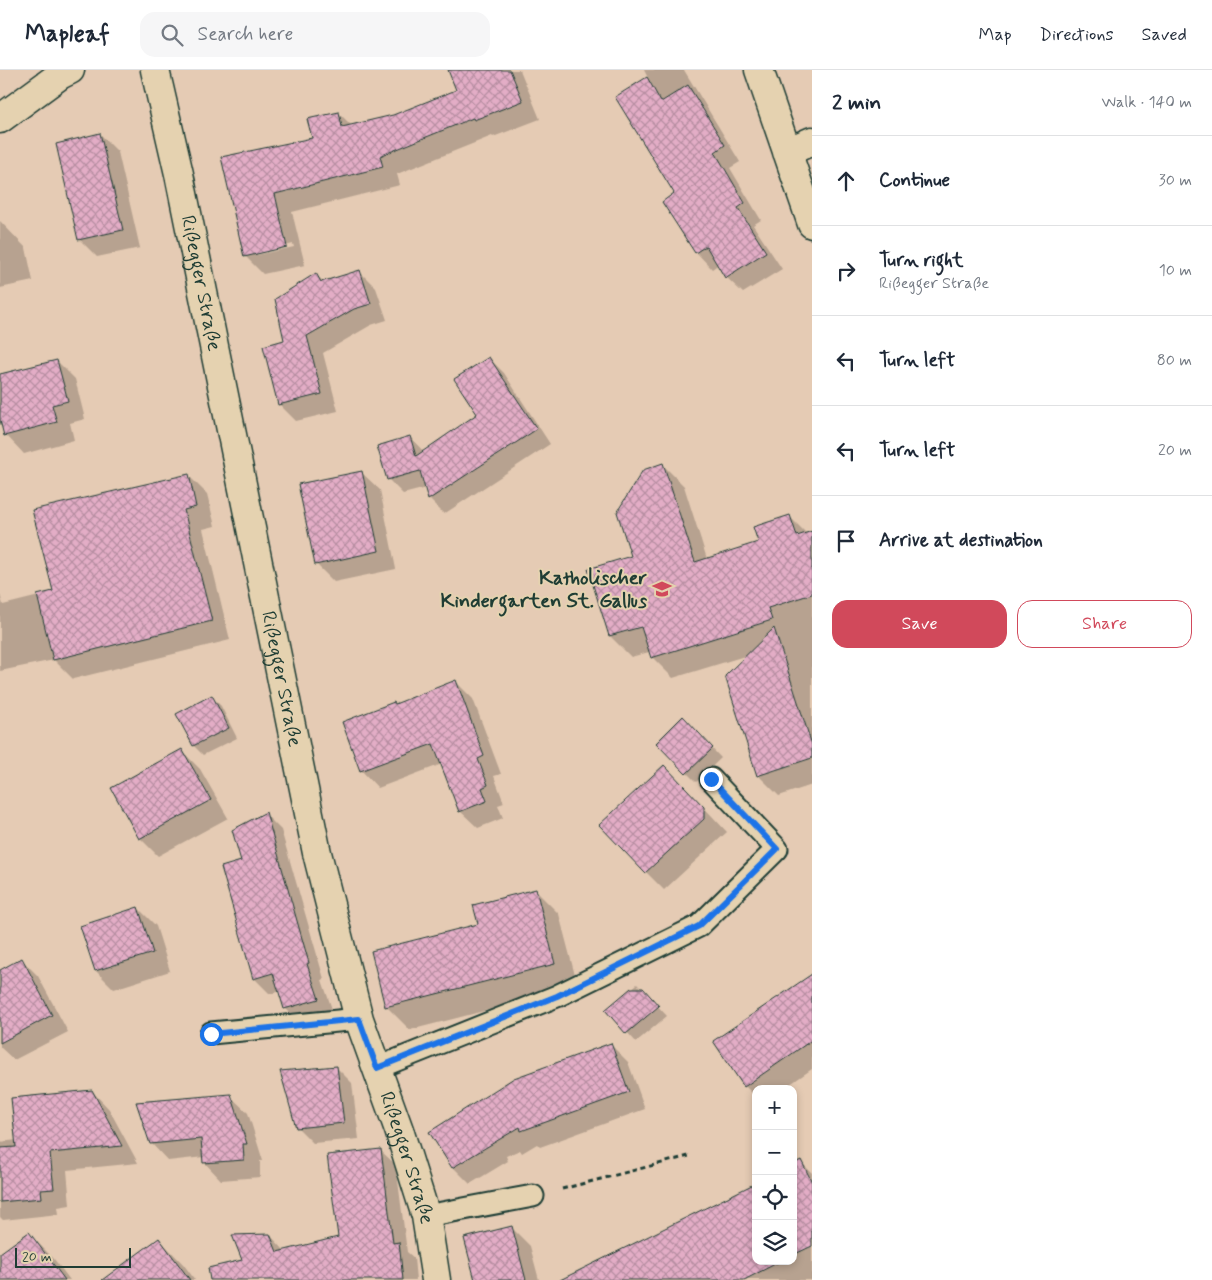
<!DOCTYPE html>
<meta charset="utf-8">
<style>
body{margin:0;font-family:Mynerve,sans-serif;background:#f6f6f7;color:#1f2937}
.controls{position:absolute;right:15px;bottom:15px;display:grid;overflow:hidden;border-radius:10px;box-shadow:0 2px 8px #0003}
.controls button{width:45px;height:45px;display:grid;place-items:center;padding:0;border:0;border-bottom:1px solid #e0e1e3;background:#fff;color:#1f2937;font:25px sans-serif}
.scale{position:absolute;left:15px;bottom:12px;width:116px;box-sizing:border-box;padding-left:5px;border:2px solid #1f3d34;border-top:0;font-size:14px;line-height:18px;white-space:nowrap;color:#1f3d34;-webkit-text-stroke:4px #e5d2b0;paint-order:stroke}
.stop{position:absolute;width:15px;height:15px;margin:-11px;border:4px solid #1a73e8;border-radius:50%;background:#fff}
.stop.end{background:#1a73e8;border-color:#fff;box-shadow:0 1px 5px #0008}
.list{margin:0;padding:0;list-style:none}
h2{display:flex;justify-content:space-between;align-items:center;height:65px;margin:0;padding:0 20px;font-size:21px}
h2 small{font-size:16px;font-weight:400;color:#747a83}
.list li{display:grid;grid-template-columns:32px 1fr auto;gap:15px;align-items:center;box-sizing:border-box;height:90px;padding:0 20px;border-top:1px solid #e0e1e3}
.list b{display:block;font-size:19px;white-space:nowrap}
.list p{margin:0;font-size:16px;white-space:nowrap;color:#747a83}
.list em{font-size:16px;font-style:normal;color:#747a83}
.actions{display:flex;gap:10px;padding:15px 20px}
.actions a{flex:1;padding:11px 0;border:1px solid #d1495b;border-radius:15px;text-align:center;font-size:18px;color:#d1495b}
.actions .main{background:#d1495b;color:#fff}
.icon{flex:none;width:28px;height:28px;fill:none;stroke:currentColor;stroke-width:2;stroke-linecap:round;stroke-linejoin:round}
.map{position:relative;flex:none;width:812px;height:1210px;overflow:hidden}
header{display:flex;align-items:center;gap:30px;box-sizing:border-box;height:70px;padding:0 25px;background:#fff;border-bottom:1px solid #e0e1e3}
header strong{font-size:24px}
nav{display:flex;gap:28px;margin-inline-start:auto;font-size:18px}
.search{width:350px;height:45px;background:#f6f6f7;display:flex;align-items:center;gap:12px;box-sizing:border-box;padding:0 18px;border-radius:15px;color:#747a83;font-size:19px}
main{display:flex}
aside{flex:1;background:#fff}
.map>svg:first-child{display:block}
.shadow{fill:#0003;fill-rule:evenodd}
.building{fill:url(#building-cross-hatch);stroke:#1f3d34}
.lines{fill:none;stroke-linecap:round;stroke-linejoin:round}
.service-casing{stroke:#1f3d34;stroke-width:25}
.minor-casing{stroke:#1f3d34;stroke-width:31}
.tertiary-casing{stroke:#1f3d34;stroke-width:31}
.path{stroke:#1f3d34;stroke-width:3;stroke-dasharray:5 4;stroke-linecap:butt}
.service{stroke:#e5d2b0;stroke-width:21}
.minor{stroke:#e5d2b0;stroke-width:28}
.tertiary{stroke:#e5d2b0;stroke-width:28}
.route{stroke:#1a73e8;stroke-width:6}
.labels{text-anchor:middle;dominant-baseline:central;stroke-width:4;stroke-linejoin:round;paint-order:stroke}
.street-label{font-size:20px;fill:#1f3d34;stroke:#e5d2b0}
.poi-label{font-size:20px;font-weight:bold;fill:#1f3d34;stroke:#e5d2b0;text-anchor:end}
</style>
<header>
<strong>Mapleaf</strong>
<div class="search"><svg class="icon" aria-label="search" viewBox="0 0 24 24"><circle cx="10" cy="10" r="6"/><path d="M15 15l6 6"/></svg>Search here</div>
<nav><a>Map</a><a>Directions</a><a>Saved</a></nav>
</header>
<main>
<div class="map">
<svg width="812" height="1210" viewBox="0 0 812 1210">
<defs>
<pattern id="building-cross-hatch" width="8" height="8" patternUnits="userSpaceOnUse" patternTransform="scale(1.25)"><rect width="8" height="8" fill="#e3adc6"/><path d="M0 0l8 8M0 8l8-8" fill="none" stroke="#b78ea2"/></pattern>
</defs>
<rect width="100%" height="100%" fill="#e5cbb4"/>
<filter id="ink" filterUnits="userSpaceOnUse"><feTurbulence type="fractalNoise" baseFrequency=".02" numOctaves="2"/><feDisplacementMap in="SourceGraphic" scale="10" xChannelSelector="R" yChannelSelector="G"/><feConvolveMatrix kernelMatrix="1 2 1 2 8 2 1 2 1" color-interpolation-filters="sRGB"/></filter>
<g filter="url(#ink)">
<path class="shadow" d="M449,0h71l20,49 -47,18 -1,-1 -95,38 3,11 -108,27 13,53 -42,9 -18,-18 -22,-98 90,-19 26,-26 13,13 42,-10 64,-26zM293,174l1,3 -37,8v-2z
M644,0h40l56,92 -10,6 31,52 -8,5 29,44 -39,24 -17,-16 -7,-13 -7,5 -16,-17 -20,-59 -59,-96 31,-19z
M100,64l18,18 22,96 -43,9 -18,-18z
M0,151l26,27 7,33 -33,7z
M359,201l17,17 11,32 -16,5 -48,28 15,58 -42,10 -17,-17 7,-63 30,-66 8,7z
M489,288l15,15 46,71 -106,70 -15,-15 -3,-11 -23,6 -15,-15 22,-42 14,15 55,-37z
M57,291l18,18 10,40 -15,4 4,17 -50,14 -18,-19 -6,-20v-39z
M663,395l21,21 23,73 52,-16 30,-27 18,18 5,-2v253l-33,11 -21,-21 -10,-120 -75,23 -21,-21 -3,-5 -18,5 -21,-21 -20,-66 42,-13z
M361,402l19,18 16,79 -62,13 -18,-18z
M188,405l19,19 8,32 -12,3 27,111 -157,39 -19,-19 -54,11v-77l3,11 52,-13z
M456,612l17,17 28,75 -7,2 10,27 -6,2 5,13 -25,10 -18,-17 -18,-47 -64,24 -17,-18 34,-65z
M212,627l9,9 16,32 -34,17 -9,-9 -16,-31z
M683,648l38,40 -25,24 -39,-39z
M182,681l18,18 28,49 -70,38 -18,-18z
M682,714l45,48 -63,58 -18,-18z
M265,744l16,16 43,149 -2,1 12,35 -32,9 -17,-16 -5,-17 -10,3 -16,-16 -11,-116z
M535,820l24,24 19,73 -168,43 -24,-24 94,-82z
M138,838l18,18 14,45 -56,18 -18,-18z
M22,890l16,16 30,56 -54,28 -14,-13v-75z
M637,914l30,32 -31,26 -29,-32z
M812,922v77l-29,20h-27v8l-11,-11z
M611,975l17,17 17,47 -105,38 -3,-3 -15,9 -2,-3 -14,6 2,5 -38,23 -17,-17 -22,-35z
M336,997l16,16 7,56 -46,4 -16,-16z
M92,1021l17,18 29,54 -71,7 3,35 -12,2 1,7 -56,6 -3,-3v-75l17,-2z
M230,1026l18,17 15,48h-3v16l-39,3 -17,-18v-5l-36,4 -17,-18z
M380,1080l16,15 11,87 7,6 2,22h-165l19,-45 15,16 54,-13z
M801,1092l11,11v107h-234l178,-19h37v-95z
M512,1158l18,18 9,34h-63z
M29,1164l25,25 16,21h-70v-25z
M159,1169l25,26 11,15h-91z"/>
<path class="building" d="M448,0h62l13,31 -49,19 -1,-2 -93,38 3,11 -108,27 12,53 -43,10 -23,-100 91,-19 -5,-19 32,-7 3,15 51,-12 63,-25z
M647,7l14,25 27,-17 37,60 -10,7 30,51 -7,5 28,44 -41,26 -19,-32 -11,7 -33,-51 12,-9 -59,-96z
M100,63l23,97 -45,10 -22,-96z
M360,200l11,34 -17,5 -47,27 15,58 -44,11 -15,-59 21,-6 -9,-41 41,-26 5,9z
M489,287l48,72 -109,71 -8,-29 -33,9 -10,-34 33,-10 6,20 61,-42 -23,-35z
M57,290l11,41 -16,4 5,17 -53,14 -4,-16v-46z
M663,393l32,99 63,-20 -5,-15 37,-12 7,21 15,-5v63l-44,14 4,12 -121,38 -10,-31 -32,9 -21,-67 43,-13 -14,-44 26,-42z
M362,401l17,80 -64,14 -17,-81z
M189,404l7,33 -12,3 28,111 -159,39 -16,-65 16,-4 -21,-81z
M774,558l38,117v13l-55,18 -32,-100z
M456,610l28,76 -6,3 10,26 -6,3 5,13 -28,11 -26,-68 -73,27 -18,-49 52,-20 1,2z
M212,625l17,33 -36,18 -17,-32z
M683,646l30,32 -27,26 -30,-31z
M182,679l29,51 -72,39 -28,-51z
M664,695l40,42v12l-59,54 -46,-48z
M266,742l43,151 -2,1 12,35 -35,10 -11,-36 -20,6 -32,-112 20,-6 -9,-31z
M536,819l19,75 -170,43 -14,-56 107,-27 -5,-19z
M138,837l15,46 -58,18 -15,-45z
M22,888l30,57 -52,28v-73z
M812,904v66l-68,47 -31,-46z
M631,918h12l16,18 -33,28 -21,-24z
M611,973l18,49 -108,39 -1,-4 -68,41 -23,-36 85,-54z
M337,996l7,57 -48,5 -16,-57z
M92,1020l30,56 -72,7 4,36 -13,1 1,8 -42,4v-54l16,-1 -5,-49z
M231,1024l16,50h-4l1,16 -41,3 -2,-24 -51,5 -14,-42z
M381,1079l12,94 6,-1 4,38h-193l-2,-12 34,-8 -10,-25 38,-1 7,18 61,-15 -11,-82z
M801,1090l11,22v64l-19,9v-91z
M756,1113v78h25l-37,19h-184z
M512,1156l14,54h-51l-11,-42z
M29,1162l36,48h-65v-27z
M159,1168l31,42h-88z"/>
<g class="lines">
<g class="service-casing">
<path id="service" d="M211,963l148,-14
M377,998l180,-72 142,-70 78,-77 -66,-70
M426,1146l107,-20"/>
</g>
<g class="minor-casing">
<path id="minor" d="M759,0l53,154
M0,49l60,-44 10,-5
M787,82l25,-11"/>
</g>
<g class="tertiary-casing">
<g id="tertiary">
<path id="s1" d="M155,0l24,104 138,679 42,166 40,111 27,86 10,64"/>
</g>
</g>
<path class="path" d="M562,1119l127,-33"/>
<use href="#service" class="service"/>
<use href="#minor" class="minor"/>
<use href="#tertiary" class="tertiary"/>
</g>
</g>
<g class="lines" filter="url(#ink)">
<path class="route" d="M211,964l148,-15 18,49 180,-72 142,-70 78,-77 -66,-70"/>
</g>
<defs>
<g id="school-bare" transform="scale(1.5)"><path d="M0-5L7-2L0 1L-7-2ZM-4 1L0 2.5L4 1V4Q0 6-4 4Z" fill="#d1495b" stroke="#e5d2b0" stroke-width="2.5" paint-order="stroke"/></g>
</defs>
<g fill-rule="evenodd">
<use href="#school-bare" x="662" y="519"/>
</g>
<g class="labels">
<g class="street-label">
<text stroke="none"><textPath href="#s1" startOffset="218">Rißegger Straße</textPath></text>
<text stroke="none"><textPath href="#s1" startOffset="622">Rißegger Straße</textPath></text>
<text stroke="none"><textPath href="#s1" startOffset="1118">Rißegger Straße</textPath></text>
</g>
<g class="poi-label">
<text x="647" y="508">Katholischer<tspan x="647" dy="23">Kindergarten St. Gallus</tspan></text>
</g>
</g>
</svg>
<div class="controls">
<button>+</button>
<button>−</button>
<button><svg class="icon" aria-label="locate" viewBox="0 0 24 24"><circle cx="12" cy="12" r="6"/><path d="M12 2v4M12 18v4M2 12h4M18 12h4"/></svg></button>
<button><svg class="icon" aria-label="layers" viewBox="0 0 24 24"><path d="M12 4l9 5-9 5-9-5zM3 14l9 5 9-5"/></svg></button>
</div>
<div class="scale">20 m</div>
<div class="stop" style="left:211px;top:964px"></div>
<div class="stop end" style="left:711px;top:709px"></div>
</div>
<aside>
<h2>2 min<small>Walk · 140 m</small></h2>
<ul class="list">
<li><svg class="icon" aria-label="ahead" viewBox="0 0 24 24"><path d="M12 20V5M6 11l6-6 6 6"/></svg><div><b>Continue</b></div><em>30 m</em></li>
<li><svg class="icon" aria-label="right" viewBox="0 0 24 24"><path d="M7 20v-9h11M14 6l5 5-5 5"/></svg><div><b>Turn right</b><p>Rißegger Straße</p></div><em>10 m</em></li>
<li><svg class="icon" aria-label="left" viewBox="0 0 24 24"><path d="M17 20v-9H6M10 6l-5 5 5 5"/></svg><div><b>Turn left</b></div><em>80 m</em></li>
<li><svg class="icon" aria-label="left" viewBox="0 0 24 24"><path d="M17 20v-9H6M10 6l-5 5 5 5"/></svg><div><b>Turn left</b></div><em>20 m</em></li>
<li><svg class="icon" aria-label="arrive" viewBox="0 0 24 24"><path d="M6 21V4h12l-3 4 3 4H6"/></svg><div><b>Arrive at destination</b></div></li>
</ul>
<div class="actions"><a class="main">Save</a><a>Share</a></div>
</aside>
</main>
